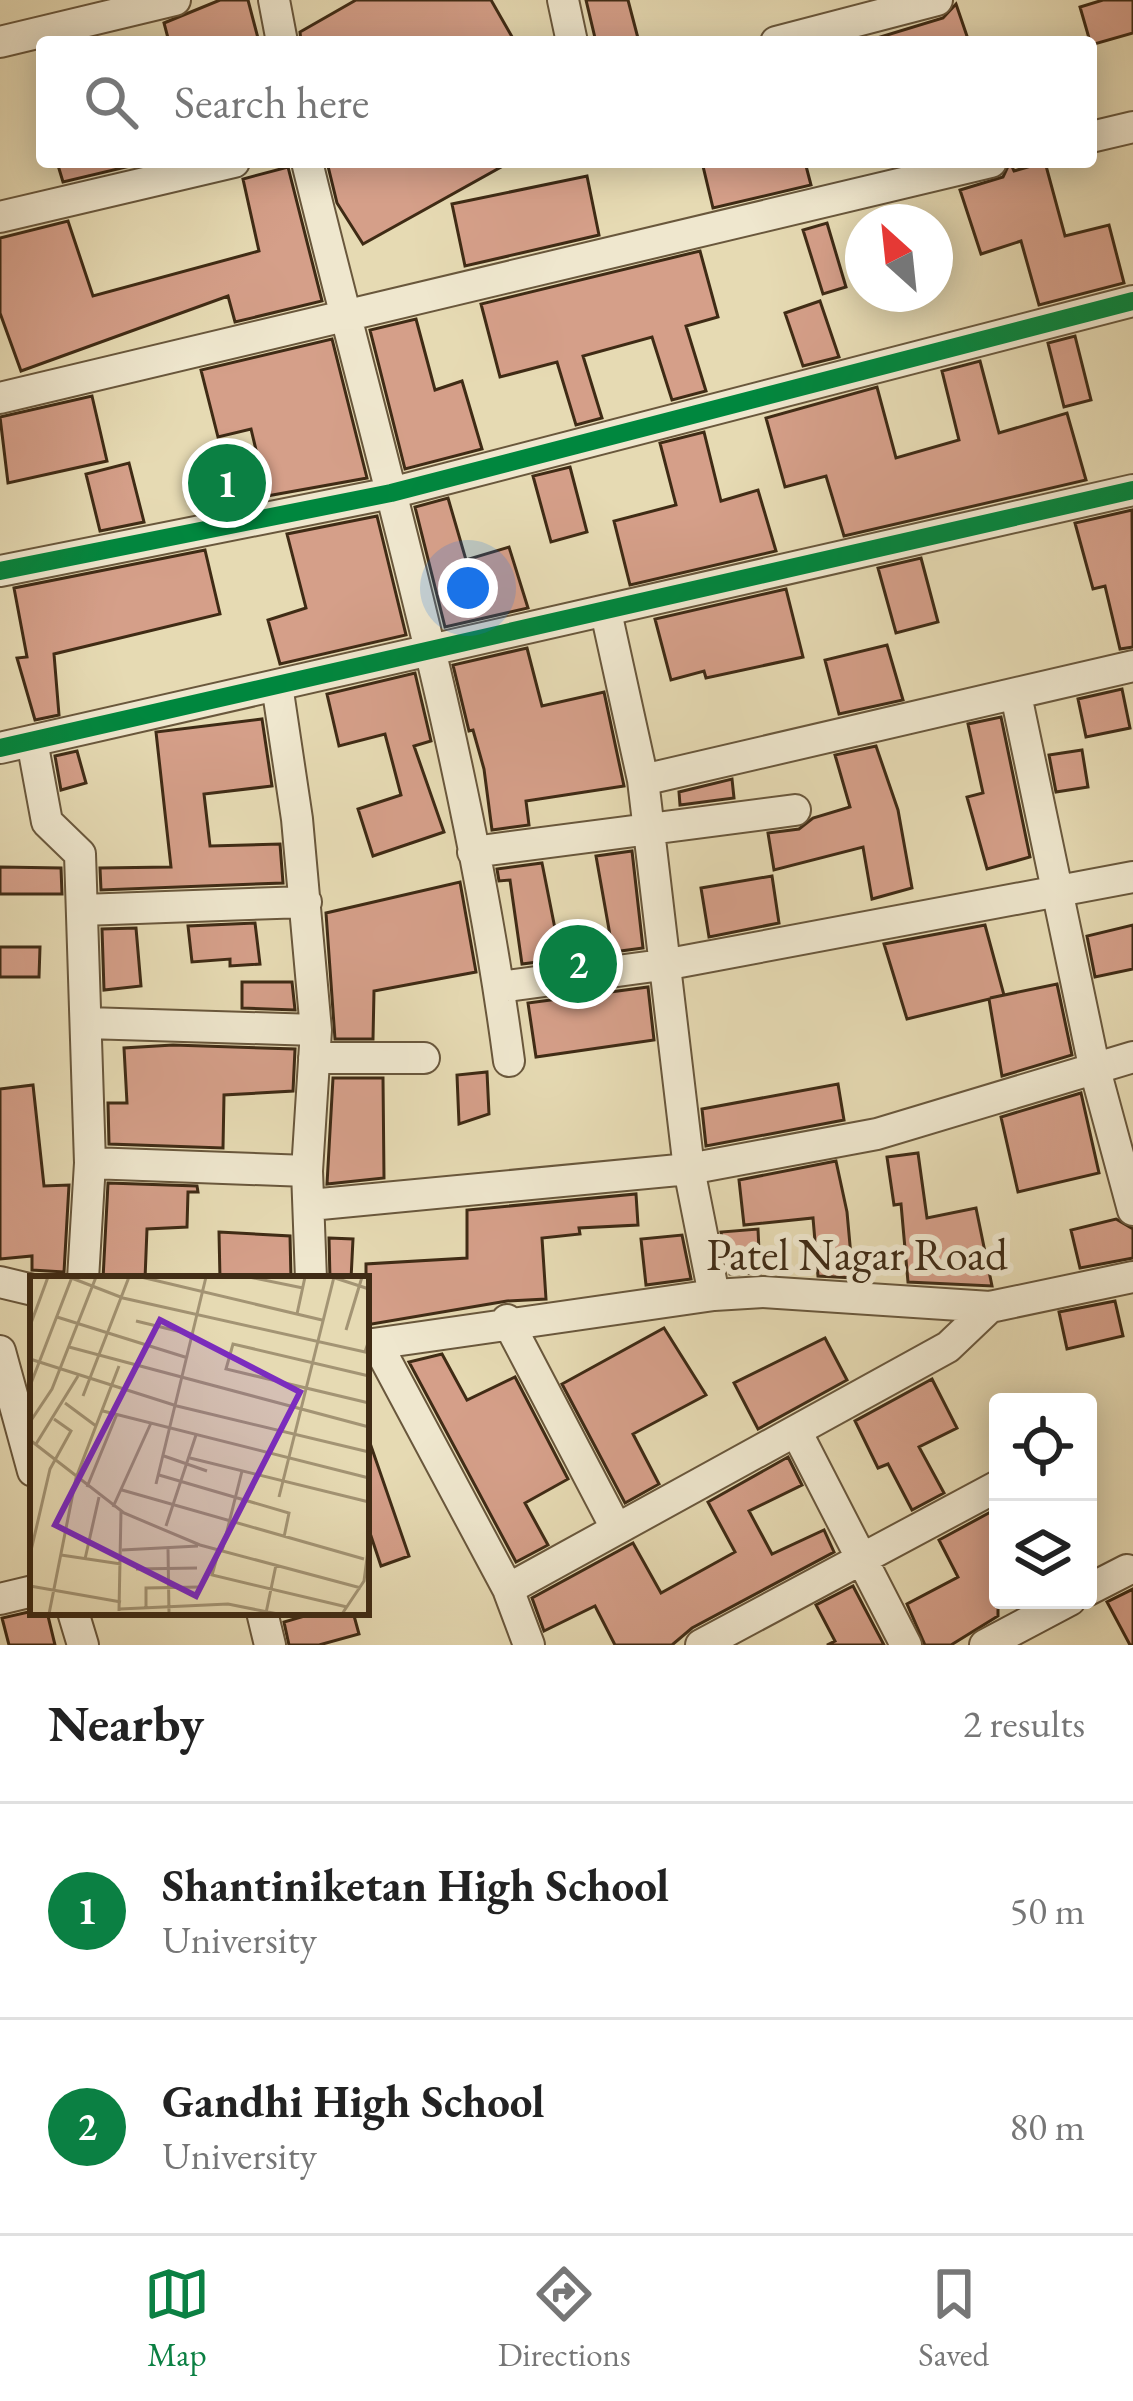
<!DOCTYPE html>
<style>
body{margin:0;font-family:"EB Garamond",serif;background:#f2f2f2;color:#222}
.controls{position:absolute;right:36px;bottom:36px;display:grid;overflow:hidden;border-radius:12px;box-shadow:0 6px 30px #0003}
.controls button{width:108px;height:108px;display:grid;place-items:center;padding:0;border:0;border-bottom:3px solid #e0e0e0;background:#fff;color:#222;font:60px sans-serif}
.compass{position:absolute;left:845px;top:204px;width:108px;height:108px;border-radius:50%;background:#fff;box-shadow:0 6px 30px #0003;rotate:333deg}
.you{position:absolute;left:468px;top:588px;width:42px;height:42px;margin:-30px;border:9px solid #fff;border-radius:50%;background:#1a73e8;box-shadow:0 0 0 18px #1a73e833}
.badge{display:grid;place-items:center;width:78px;height:78px;border-radius:50%;background:#0b8043;color:#fff;font-size:39px;font-weight:700}
.pin{position:absolute;translate:-50% -50%;border:6px solid #fff;box-shadow:0 3px 12px #0006}
.list{margin:0;padding:0;list-style:none}
h2{display:flex;justify-content:space-between;align-items:center;height:156px;margin:0;padding:0 48px;font-size:51px}
h2 small{font-size:39px;font-weight:400;color:#767676}
.list li{display:grid;grid-template-columns:78px 1fr auto;gap:36px;align-items:center;box-sizing:border-box;height:216px;padding:0 48px;border-top:3px solid #e0e0e0}
.list b{display:block;font-size:45px;white-space:nowrap}
.list p{margin:0;font-size:39px;white-space:nowrap;color:#767676}
.list em{font-size:39px;font-style:normal;color:#767676}
.icon{flex:none;width:66px;height:66px;fill:none;stroke:currentColor;stroke-width:2;stroke-linecap:round;stroke-linejoin:round}
.map{position:relative;flex:none;width:1133px;height:1645px;overflow:hidden}
.search{position:absolute;background:#fff;box-shadow:0 6px 30px #0003;left:36px;right:36px;top:36px;height:132px;display:flex;align-items:center;gap:30px;box-sizing:border-box;padding:0 42px;border-radius:12px;color:#767676;font-size:45px}
.sheet{height:588px;background:#fff}
nav{display:flex;justify-content:space-around;align-items:center;box-sizing:border-box;height:168px;border-top:3px solid #e0e0e0;background:#fff;font-size:33px;color:#767676}
nav a{display:grid;justify-items:center;gap:6px}
nav .on{color:#0b8043}
.map>svg:first-child{display:block}
.building{fill:#d59f89;stroke:#3f2b15;stroke-width:3}
.lines{fill:none;stroke-linecap:round;stroke-linejoin:round}
.street-casing{stroke:#69573c;stroke-width:34}
.street{stroke:#efe7ce;stroke-width:30}
.cycleway-casing{stroke:#efe7ce;stroke-width:26}
.cycleway{stroke:#00873e;stroke-width:18}
.labels{text-anchor:middle;dominant-baseline:central;stroke-width:12;stroke-linejoin:round;paint-order:stroke}
.street-label{font-size:45px;fill:#3f2b15;stroke:#efe7ce}
.inset-road{fill:none;stroke:#a39474;stroke-width:3}
.view{fill:#7b2cbf;fill-opacity:0.15;stroke:#7b2cbf;stroke-width:6}
.inset-edge{fill:none;stroke:#3f2b15;stroke-width:6}
</style>
<div class="map">
<svg width="1133" height="1645" viewBox="0 0 1133 1645">
<rect width="100%" height="100%" fill="#e6dab3"/>
<filter id="stains"><feTurbulence type="fractalNoise" baseFrequency=".00167" numOctaves="4"/><feColorMatrix values="0 0 0 0 .2 0 0 0 0 .09 0 0 0 0 .02 0 0 0 .5 -.17"/></filter>
<radialGradient id="worn" r=".72"><stop offset=".6" stop-color="#630" stop-opacity="0"/><stop offset="1" stop-color="#630" stop-opacity=".3"/></radialGradient>
<path class="building" d="M220,0h28l11,42h-90l-5,-19z
M356,0h135l24,42h-214l-1,-10z
M586,0h42l11,42h-43z
M1103,0h30v33l-42,12 -11,-38z
M956,4l13,38h-105l79,-24z
M57,162h85l1,1 -80,19z
M327,162h183l-147,82 -26,-41z
M702,162h103l6,23 -98,23z
M1010,162l4,9 31,-9 20,74 44,-11 15,58 -85,22 -18,-64 -40,13 -21,-64 43,-13z
M288,167l34,134 -87,21 -7,-26 -207,75 -21,-58v-75l68,-17 25,75 166,-45 -16,-72z
M587,176l12,59 -134,31 -13,-62z
M827,223l19,64 -23,7 -20,-64z
M700,251l18,66 -32,9 20,65 -34,9 -20,-63 -69,19 19,62 -26,7 -19,-63 -57,15 -19,-73z
M820,301l19,56 -36,9 -18,-53z
M416,319l19,71 27,-9 20,68 -77,20 -35,-139z
M1075,336l16,64 -27,7 -16,-64z
M332,339l35,139 -100,18 -16,-67 -33,8 -17,-67z
M980,361l19,72 68,-20 19,67 -242,56 -18,-60 -41,11 -19,-69 111,-31 19,71 63,-18 -17,-69z
M92,396l15,65 -99,22 -8,-66z
M704,432l17,69 37,-11 18,61 -146,34 -16,-64 62,-16 -16,-62z
M129,463l15,59 -44,9 -14,-57z
M570,467l17,65 -36,10 -18,-66z
M448,498l18,62 43,-13 19,61 -83,19 -30,-120z
M1132,510l1,137 -13,2 -15,-63 -12,3 -18,-66z
M377,516l29,119 -126,29 -12,-44 38,-12 -19,-74z
M205,550l15,64 -166,40 5,61 -24,5 -18,-62 10,-1 -13,-69z
M921,558l17,64 -42,11 -18,-65z
M786,589l17,68 -97,21 -2,-7 -33,9 -16,-61z
M887,645l16,55 -64,14 -14,-54z
M527,648l15,58 62,-14 20,94 -98,15 3,24 -37,5 -8,-61 -11,-39 -4,1 -16,-66z
M415,673l16,68 -17,5 30,86 -71,24 -15,-47 43,-14 -16,-61 -46,12 -12,-52z
M1122,689l8,39 -44,9 -8,-38z
M1001,717l29,140 -43,12 -20,-72 16,-4 -15,-69z
M262,719l10,67 -68,8 6,52 70,-2 3,39 -182,7 -1,-22 71,-1 -15,-135z
M876,746l22,64 14,78 -40,11 -9,-52 -89,23 -6,-37 31,-4 14,-11 37,-11 -15,-52z
M1082,750l6,37 -32,5 -7,-37z
M77,751l9,32 -25,7 -6,-34z
M732,779l2,19 -54,7 -1,-13z
M632,851l11,97 -30,4 -17,-96z
M542,863l19,96 -39,5 -12,-84 -11,1 -2,-12z
M0,867l61,1 1,26h-62z
M772,876l7,47 -70,14 -8,-49z
M460,882l16,90 -102,19 -1,48h-38l-9,-126z
M255,923l5,41 -30,2v-7l-38,3 -4,-36z
M985,925l19,70 -14,3 67,-14 15,71 -70,21 -13,-77 -82,20 -23,-75z
M1133,925v44l-38,8 -8,-41z
M136,928l5,58 -37,4 -2,-61z
M0,947h40l-1,30h-39z
M242,982h50l3,28 -53,-2z
M648,987l6,53 -118,17 -8,-54z
M173,1045l122,4 -2,42 -69,4 -1,53 -114,-4 -1,-41h19l-3,-55z
M487,1072l2,42 -30,10 -2,-49z
M333,1078h50l1,100 -57,6z
M838,1084l6,36 -138,26 -4,-37z
M33,1085l11,101 25,-1 -5,87 -32,-2v-14l-32,3v-170z
M1081,1093l18,80 -81,19 -17,-75z
M918,1153l9,65 49,-10 16,78 -84,-4 -7,-78 -7,1 -7,-48z
M836,1161l11,51 6,66 -35,-2 -5,-58 -69,7 -5,-45z
M108,1183l89,3 1,6h-10l-1,35 -40,2 -2,50h-42z
M636,1194l2,31 -59,3 1,6 -38,4 4,61 -39,2 -141,24v-61l101,-6v-48z
M1116,1219l17,10v29l-53,10 -9,-38z
M758,1229l2,44 -30,1 -9,-42z
M219,1232l71,4 1,43h-71z
M682,1235l9,44 -45,6 -5,-46z
M329,1238l24,1 -2,40h-21z
M1115,1301l8,35 -56,13 -8,-37z
M664,1328l42,67 -73,39 26,50 -34,19 -63,-119z
M825,1338l22,42 -89,49 -24,-46z
M442,1354l25,46 48,-23 53,102 -43,24 23,42 -32,17 -107,-200z
M932,1379l25,49 -38,19 25,46 -32,17 -24,-46 -10,4 -23,-47z
M370,1443l39,113 -28,10 -15,-45v-77z
M788,1457l14,28 -53,26 23,43 52,-24 10,22 -142,76 -20,17h-57l-20,-39 -51,25 -12,-33 101,-55 28,50 74,-41 -27,-50z
M998,1508v108l-47,29h-26l-18,-41 51,-27 -19,-37z
M853,1586l31,59h-57l8,-4 -19,-36z
M1133,1589v56h-3l-23,-43z
M33,1611l14,1 8,33h-46l-7,-27z
M318,1612h35l6,22 -40,11h-30l-5,-23z"/>
<g class="lines">
<g class="street-casing">
<path id="street" d="M274,0l8,42
M563,0l9,42
M0,42l175,-42
M776,42l161,-42
M1091,137l42,-10
M307,162c73,298 162,595 202,899
M0,217l234,-55
M0,398l991,-236
M0,571l391,-78 742,-192
M606,612l37,168 46,389 25,126
M277,685l20,134 19,211 -9,141 4,108
M1016,695l78,371 39,144
M32,741l15,81 33,32 10,309 -7,116
M0,748l1133,-258
M643,780l490,-114
M473,852l322,-42
M82,910l224,-8
M499,987l170,-23 464,-87
M87,1023l229,7
M314,1058h110
M90,1163l217,8
M310,1205l379,-36 188,-35 256,-77
M0,1282l33,8
M507,1320l108,206
M377,1344l131,245 21,56
M366,1345l348,-50 49,-3 227,15 143,-30
M0,1351l33,120
M797,1433l109,212
M508,1589l440,-242 42,-40
M1088,1590l39,-20
M0,1599l33,-8
M73,1612l10,33
M262,1612l8,33
M701,1645l297,-159
M985,1645l85,-45"/>
</g>
<use href="#street" class="street"/>
<g class="cycleway-casing">
<path id="cycleway" d="M0,571l391,-78 742,-192
M0,748l1133,-258"/>
</g>
<use href="#cycleway" class="cycleway"/>
</g>
<g class="labels">
<g class="street-label">
<text x="857" y="1254">Patel Nagar Road</text>
</g>
</g>
<g transform="translate(30 1276)">
<rect width="339" height="339" fill="#e6dab3"/>
<path class="inset-road" d="M39,1l54,21 242,54 4,-12M111,1l181,43M219,1l54,11M302,1l37,12M267,38l8,-37M27,41l131,41M106,45l58,14M0,50l18,-49M316,54l16,-53M39,71l300,80M0,83l147,47 192,46M339,100l-136,-32 -7,25 143,34M0,110l42,-109M53,120l46,-119M35,127l31,23M73,135l266,67M0,146l22,-33 44,-112M0,164l94,73 76,32 161,43M6,168l42,-68M134,180l43,15M160,182l179,44M129,199l130,38 -5,24M126,208l50,-207M57,211l30,-73M92,214l242,69M249,221l55,-220M83,231l38,-84M136,250l30,-91M138,273l1,65M92,274l76,-4M189,274l-7,25 135,32M192,275l20,-80M0,279l20,-86 21,-38 -17,-12M31,279l60,9M55,283l14,-62M106,293l61,-1M0,310l91,16M116,331v-19l54,-1M90,333l108,-5 50,10M89,335l2,-100M236,337l10,-48M19,338l27,-136 43,-112M312,338l22,-33 5,-38"/>
<path class="view" d="M130,44l140,72 -104,204 -141,-71z"/>
<rect width="339" height="339" class="inset-edge"/>
</g>
<rect width="100%" height="100%" filter="url(#stains)"/>
<rect width="100%" height="100%" fill="url(#worn)"/>
</svg>
<div class="controls">
<button><svg class="icon" aria-label="locate" viewBox="0 0 24 24"><circle cx="12" cy="12" r="6"/><path d="M12 2v4M12 18v4M2 12h4M18 12h4"/></svg></button>
<button><svg class="icon" aria-label="layers" viewBox="0 0 24 24"><path d="M12 4l9 5-9 5-9-5zM3 14l9 5 9-5"/></svg></button>
</div>
<svg class="compass" viewBox="-18 -18 36 36"><path d="M0-13l5 13h-10z" fill="#e53935"/><path d="M0 13l5-13h-10z" fill="#767676"/></svg>
<div class="you"></div>
<div class="pin badge" style="left:227px;top:483px">1</div>
<div class="pin badge" style="left:578px;top:964px">2</div>
<div class="search"><svg class="icon" aria-label="search" viewBox="0 0 24 24"><circle cx="10" cy="10" r="6"/><path d="M15 15l6 6"/></svg>Search here</div>
</div>
<section class="sheet">
<h2>Nearby<small>2 results</small></h2>
<ul class="list">
<li><span class="badge">1</span><div><b>Shantiniketan High School</b><p>University</p></div><em>50 m</em></li>
<li><span class="badge">2</span><div><b>Gandhi High School</b><p>University</p></div><em>80 m</em></li>
</ul>
</section>
<nav>
<a class="on"><svg class="icon" aria-label="map" viewBox="0 0 24 24"><path d="M3 6l6-2 6 2 6-2v14l-6 2-6-2-6 2zM9 4v14M15 6v14"/></svg>Map</a>
<a><svg class="icon" aria-label="directions" viewBox="0 0 24 24"><path d="M12 3l9 9-9 9-9-9zM9 14v-3h6M13 9l2 2-2 2"/></svg>Directions</a>
<a><svg class="icon" aria-label="saved" viewBox="0 0 24 24"><path d="M7 4h10v16l-5-4-5 4z"/></svg>Saved</a>
</nav>
